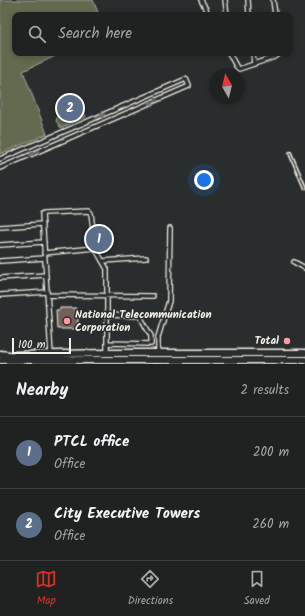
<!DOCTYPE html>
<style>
body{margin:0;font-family:Kalam,sans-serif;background:#2d2f2f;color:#f1f3f6}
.compass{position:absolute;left:209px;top:68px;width:36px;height:36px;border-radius:50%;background:#202222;box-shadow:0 2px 6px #0003;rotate:352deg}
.scale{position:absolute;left:12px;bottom:10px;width:59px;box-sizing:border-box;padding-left:4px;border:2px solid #f4f1e8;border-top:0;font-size:11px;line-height:14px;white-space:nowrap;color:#f4f1e8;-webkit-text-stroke:3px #2a2d2e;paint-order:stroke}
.you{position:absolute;left:204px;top:180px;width:14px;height:14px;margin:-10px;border:3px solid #fff;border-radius:50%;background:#1a73e8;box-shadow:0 0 0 6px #1a73e833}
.badge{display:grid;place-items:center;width:26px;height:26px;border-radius:50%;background:#d93025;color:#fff;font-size:13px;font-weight:700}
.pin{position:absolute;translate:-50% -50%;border:2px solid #fff;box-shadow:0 1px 4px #0006}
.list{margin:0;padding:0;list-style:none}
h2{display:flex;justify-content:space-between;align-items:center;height:52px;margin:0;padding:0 16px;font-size:17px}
h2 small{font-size:13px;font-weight:400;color:#a2a4a5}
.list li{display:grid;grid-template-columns:26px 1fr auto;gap:12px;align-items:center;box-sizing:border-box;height:72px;padding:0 16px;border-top:1px solid #3d3f40}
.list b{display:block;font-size:15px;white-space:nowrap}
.list p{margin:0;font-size:13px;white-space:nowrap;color:#a2a4a5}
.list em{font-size:13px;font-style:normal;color:#a2a4a5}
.icon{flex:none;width:22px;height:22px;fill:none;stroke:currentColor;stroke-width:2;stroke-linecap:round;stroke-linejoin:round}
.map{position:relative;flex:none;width:305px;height:364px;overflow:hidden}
.search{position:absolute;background:#202222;box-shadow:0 2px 6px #0003;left:12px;right:12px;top:12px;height:44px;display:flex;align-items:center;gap:10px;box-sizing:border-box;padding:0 14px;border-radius:8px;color:#a2a4a5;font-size:15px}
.sheet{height:196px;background:#202222}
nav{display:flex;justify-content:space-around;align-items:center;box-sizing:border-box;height:56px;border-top:1px solid #3d3f40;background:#202222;font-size:11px;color:#a2a4a5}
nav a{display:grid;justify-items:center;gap:2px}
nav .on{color:#d93025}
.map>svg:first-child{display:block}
.green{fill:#636a50;stroke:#acae9c}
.building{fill:#72605c;stroke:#f4f1e8}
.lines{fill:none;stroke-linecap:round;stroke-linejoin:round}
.lane-casing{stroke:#f4f1e8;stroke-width:4.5}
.street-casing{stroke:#f4f1e8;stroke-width:6}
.highway-casing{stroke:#f4f1e8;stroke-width:9}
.lane{stroke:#2a2d2e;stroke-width:1.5}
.street{stroke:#2a2d2e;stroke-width:3.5}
.highway{stroke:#2a2d2e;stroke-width:6}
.oneway{fill:#71726f}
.poi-dot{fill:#ff9aa2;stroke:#2a2d2e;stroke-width:1.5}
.labels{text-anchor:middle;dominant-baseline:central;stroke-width:3;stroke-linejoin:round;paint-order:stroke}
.poi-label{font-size:11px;font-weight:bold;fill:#f4f1e8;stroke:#2a2d2e;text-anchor:start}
</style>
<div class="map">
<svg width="305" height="364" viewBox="0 0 305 364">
<rect width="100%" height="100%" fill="#2a2d2e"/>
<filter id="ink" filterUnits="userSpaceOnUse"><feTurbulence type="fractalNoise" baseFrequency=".025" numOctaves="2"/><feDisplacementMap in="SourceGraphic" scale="8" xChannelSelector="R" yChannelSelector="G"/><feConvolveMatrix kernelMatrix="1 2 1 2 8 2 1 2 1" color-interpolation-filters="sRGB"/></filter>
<g filter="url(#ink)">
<path class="green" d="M0,0h93l6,15h-84v38h47l-39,18 24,63 -47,20z
M79,103h2l5,14 -25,11 -5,-7 3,-9 16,5z"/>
<path class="building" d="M65,99l14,5 -5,12 -13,-5z
M60,308h16v5h2v16h-21l-1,-19h4z"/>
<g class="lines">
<g class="lane-casing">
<path id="lane" d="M290,153l15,35"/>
</g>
<g class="street-casing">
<path id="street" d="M201,0l8,15
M225,0l2,15
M248,0l1,15
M273,0l2,15
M229,53l7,13 3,3 36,-12 3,-2v-2
M253,53l1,11
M0,159l186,-80 3,7 -189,82
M0,227l43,-3
M0,245l44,-3
M44,253l51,-5
M0,261l45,-3
M103,261l43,-3
M294,262l11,6
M0,278l46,-3
M0,295l47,-3
M47,295l106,1
M107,343l44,1v-8l-11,-20 -33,-1
M158,353v-16l11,-36 1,-73
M51,354l-9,-140 2,-1 45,-2 2,2 4,35 12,21v84"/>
</g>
<g class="highway-casing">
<path id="highway" d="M0,354l18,2
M15,355l92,-2h198
M0,360h305"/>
</g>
<use href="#lane" class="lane"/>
<use href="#street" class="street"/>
<use href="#highway" class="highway"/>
</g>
<defs><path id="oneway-solid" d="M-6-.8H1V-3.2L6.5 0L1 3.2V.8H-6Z"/></defs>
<g class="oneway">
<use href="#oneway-solid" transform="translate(153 102) rotate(157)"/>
<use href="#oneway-solid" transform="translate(100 116) rotate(-23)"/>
<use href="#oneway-solid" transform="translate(34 153) rotate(157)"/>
</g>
</g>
<g class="poi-dot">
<circle cx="67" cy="321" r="4"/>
<circle cx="287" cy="341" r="4"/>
</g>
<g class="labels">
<g class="poi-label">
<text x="75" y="315">National Telecommunication<tspan x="75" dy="13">Corporation</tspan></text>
<text x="279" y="341" text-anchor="end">Total</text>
</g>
</g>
</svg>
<svg class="compass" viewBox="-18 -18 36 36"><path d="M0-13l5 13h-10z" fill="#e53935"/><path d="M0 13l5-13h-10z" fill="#a2a4a5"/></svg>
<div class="scale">100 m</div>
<div class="you"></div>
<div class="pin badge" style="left:99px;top:239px;background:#5c6f8a">1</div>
<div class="pin badge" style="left:70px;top:108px;background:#5c6f8a">2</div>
<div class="search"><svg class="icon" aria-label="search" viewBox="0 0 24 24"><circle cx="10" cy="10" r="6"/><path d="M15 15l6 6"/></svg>Search here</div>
</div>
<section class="sheet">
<h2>Nearby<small>2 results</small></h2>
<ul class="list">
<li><span class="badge" style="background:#5c6f8a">1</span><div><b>PTCL office</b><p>Office</p></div><em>200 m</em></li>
<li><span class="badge" style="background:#5c6f8a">2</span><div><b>City Executive Towers</b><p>Office</p></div><em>260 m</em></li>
</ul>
</section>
<nav>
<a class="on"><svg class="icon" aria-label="map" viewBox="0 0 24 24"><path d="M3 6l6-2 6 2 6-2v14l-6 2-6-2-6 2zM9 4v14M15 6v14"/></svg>Map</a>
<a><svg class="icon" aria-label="directions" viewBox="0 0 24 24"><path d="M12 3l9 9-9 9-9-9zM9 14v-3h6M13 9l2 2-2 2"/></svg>Directions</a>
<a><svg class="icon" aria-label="saved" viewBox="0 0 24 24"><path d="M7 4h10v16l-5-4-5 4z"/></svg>Saved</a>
</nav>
